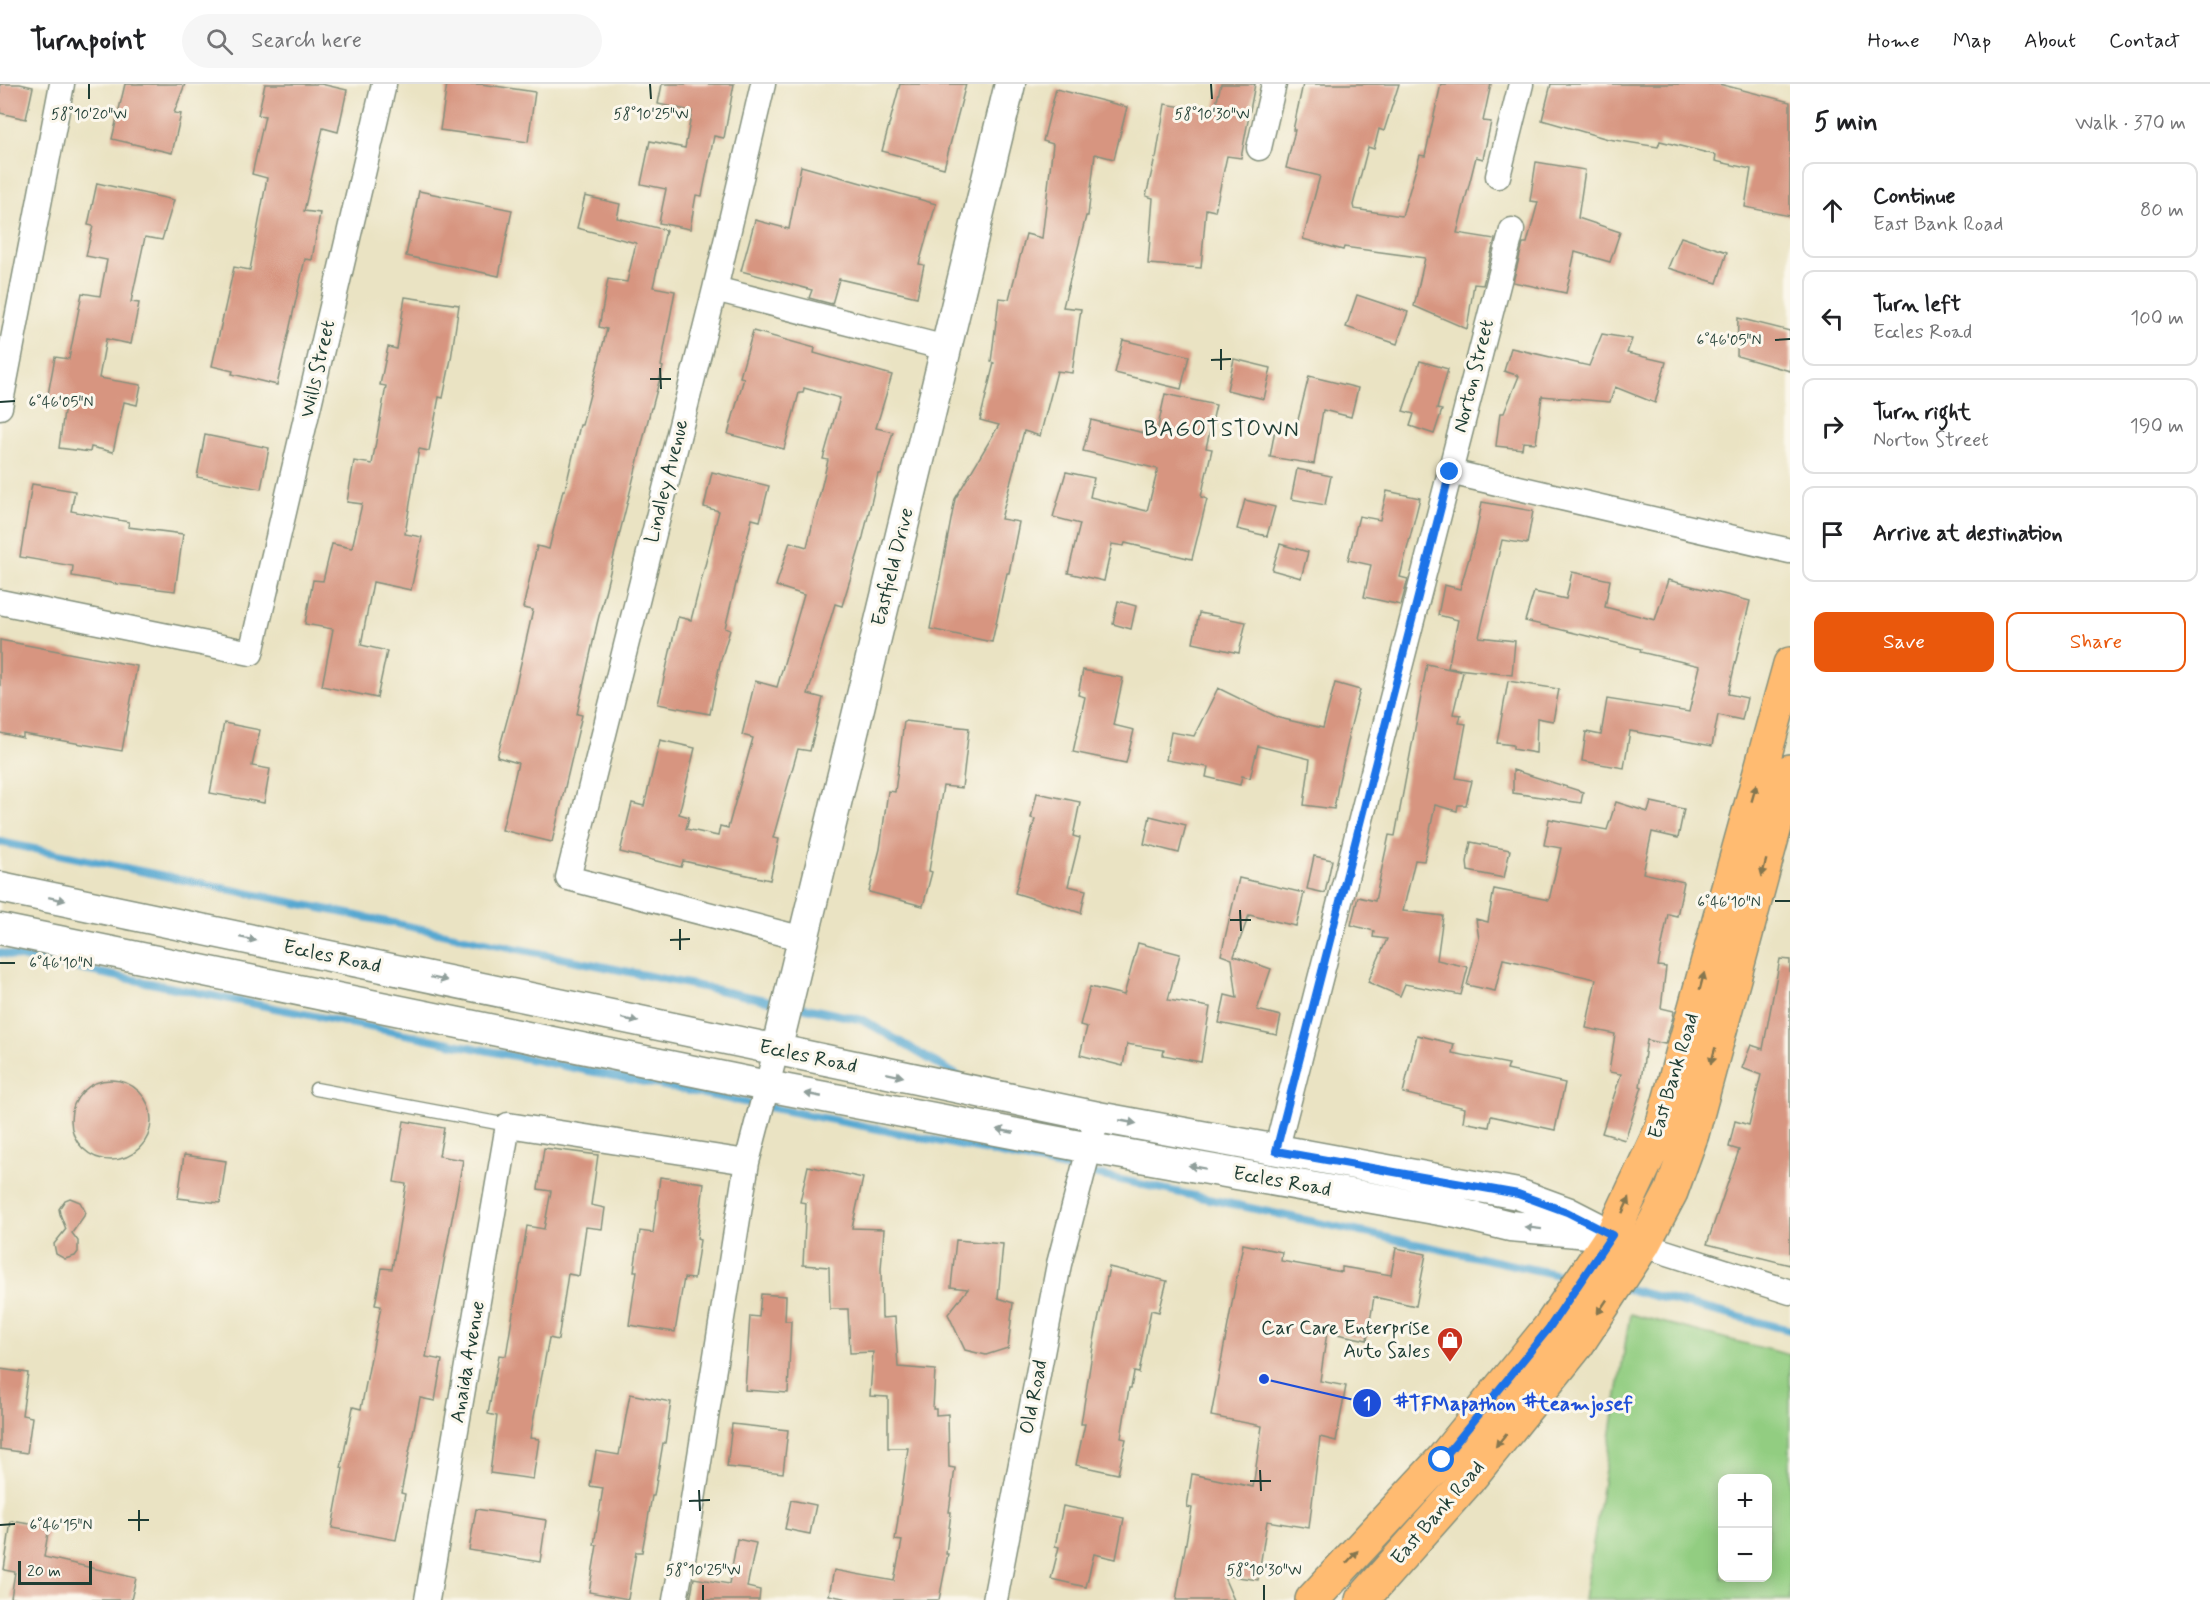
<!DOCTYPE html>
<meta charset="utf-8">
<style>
body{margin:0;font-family:Mynerve,sans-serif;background:#f6f6f6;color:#202124}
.controls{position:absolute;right:18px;bottom:18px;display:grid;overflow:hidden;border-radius:12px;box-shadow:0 3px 15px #0003}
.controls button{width:54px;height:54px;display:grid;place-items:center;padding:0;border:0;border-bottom:2px solid #e0e0e0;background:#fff;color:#202124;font:30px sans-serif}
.scale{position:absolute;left:18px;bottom:15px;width:74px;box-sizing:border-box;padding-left:6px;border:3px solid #1f3d34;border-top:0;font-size:16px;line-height:21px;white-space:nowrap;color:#1f3d34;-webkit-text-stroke:4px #fbf7ec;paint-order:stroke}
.stop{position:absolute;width:18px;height:18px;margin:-14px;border:4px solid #1a73e8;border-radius:50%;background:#fff}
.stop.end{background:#1a73e8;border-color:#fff;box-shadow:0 2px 6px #0008}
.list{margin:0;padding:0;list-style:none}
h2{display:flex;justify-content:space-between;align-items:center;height:78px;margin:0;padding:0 24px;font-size:26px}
h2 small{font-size:20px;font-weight:400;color:#757577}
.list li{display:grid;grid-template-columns:39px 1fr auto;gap:18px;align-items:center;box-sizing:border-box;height:96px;margin:0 12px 12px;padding:0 12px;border:2px solid #e0e0e0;border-radius:12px}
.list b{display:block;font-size:22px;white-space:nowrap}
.list p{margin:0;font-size:20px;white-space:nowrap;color:#757577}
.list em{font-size:20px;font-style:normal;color:#757577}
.actions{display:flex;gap:12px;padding:18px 24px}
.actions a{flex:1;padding:14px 0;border:2px solid #ea580c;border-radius:12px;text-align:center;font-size:21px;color:#ea580c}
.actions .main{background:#ea580c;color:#fff}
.icon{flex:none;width:33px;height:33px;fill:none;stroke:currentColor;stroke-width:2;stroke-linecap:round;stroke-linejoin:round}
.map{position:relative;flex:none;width:1790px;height:1516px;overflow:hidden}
header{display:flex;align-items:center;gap:36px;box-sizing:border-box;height:84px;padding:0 30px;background:#fff;border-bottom:2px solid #e0e0e0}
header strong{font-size:28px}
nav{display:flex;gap:33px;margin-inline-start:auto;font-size:21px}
.search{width:420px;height:54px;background:#f6f6f6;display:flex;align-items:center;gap:15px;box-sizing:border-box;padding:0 21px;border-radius:33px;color:#757577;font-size:22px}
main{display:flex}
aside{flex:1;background:#fff}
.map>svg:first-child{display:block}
.green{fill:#92cd81;stroke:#58855a;stroke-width:1.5;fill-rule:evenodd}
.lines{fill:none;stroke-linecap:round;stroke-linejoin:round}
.stream{stroke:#56a8d1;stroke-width:8}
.building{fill:#d79580}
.service-casing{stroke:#84907c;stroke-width:15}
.minor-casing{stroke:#84907c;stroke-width:27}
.tertiary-casing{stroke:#84907c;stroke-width:33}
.primary-casing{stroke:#84907c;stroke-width:36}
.service{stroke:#fff;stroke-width:12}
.minor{stroke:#fff;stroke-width:24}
.tertiary{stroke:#fff;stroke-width:30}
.primary{stroke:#ffbb71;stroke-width:33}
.oneway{fill:#84764f}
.oneway2{fill:#8f9e9a}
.route{stroke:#1a73e8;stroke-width:8}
.ticks{fill:none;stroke:#1f3d34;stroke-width:2}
.labels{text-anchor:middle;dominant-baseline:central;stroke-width:6;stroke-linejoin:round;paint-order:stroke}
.street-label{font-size:20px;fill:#1f3d34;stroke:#fbf7ec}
.poi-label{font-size:20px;fill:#1f3d34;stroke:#fbf7ec;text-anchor:end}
.quarter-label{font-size:22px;letter-spacing:1.5px;fill:#1f3d34;stroke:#fbf7ec}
.ticks-label{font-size:15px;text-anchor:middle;fill:#1f3d34;stroke:#fbf7ec;stroke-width:6;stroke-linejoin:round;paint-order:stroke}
.leader{fill:none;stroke:#1d4ed8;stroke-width:2}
.callout-dot{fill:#1d4ed8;stroke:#fbf7ec;stroke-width:2}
.mark-label{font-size:18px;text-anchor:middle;font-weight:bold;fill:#fff}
.callout-label{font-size:21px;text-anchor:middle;font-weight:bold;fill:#1d4ed8;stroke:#fbf7ec;stroke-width:6;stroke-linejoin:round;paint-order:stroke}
</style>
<header>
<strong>Turnpoint</strong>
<div class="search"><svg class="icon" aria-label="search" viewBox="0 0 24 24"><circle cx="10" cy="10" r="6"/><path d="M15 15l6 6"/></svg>Search here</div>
<nav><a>Home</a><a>Map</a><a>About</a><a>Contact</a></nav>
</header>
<main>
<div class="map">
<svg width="1790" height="1516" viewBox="0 0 1790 1516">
<rect width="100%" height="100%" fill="#fbf7ec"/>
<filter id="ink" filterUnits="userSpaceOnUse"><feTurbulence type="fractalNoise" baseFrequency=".0167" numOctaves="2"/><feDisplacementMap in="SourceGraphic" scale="12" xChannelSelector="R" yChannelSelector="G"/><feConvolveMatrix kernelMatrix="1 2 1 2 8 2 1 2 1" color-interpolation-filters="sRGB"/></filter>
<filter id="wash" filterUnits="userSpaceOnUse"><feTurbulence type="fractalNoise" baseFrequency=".008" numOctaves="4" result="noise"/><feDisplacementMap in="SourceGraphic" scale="24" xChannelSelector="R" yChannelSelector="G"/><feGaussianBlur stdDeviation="1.35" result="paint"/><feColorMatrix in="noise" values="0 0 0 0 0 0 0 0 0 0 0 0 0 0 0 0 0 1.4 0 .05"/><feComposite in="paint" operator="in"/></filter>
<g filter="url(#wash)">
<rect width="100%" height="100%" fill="#eae3c3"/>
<path class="green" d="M1630,1230l160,41v245h-206zM1722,1394h46v100h-46z"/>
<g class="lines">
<path class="stream" d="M0,758l780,161
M0,869l978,196 595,129
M792,921l71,15 95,56
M1623,1204l167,42"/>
</g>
<g id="blocks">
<path class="building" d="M0,0h20l13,3 -7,32 -26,-6z
M125,0h60l-11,29 7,1 -9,39 -60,-14z
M265,0h56l26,6 -9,42 -15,-4 -19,83 16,2 -8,47 -7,-1 -28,126 -45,-11 1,-3 -21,-5 22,-99 16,3 17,-92 -15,-4 13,-58 -7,-1z
M447,0h34l54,8 -7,50 -88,-12z
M662,0h72l-10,54 -10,-2 -12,60 -6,-1 -6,34 -31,-6 7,-34 -25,-5 9,-43 35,7 7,-37 -34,-7z
M900,0h66l-22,84 -62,-17z
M1221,0h34l-14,74 -14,-2 -12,55 -9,-2 -5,59 -53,-4 5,-66 -7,-2 9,-38h1l9,-54 49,8z
M1303,0h96l-15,47 -5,-2 -5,20 -6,-2 -15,58 1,4 48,7 18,-61 5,1 16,-72h50l-8,37 8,1 -8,37 -7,-2 -19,76 38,6 -12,46 -9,-1 -7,45 -53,-23 11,-48 -81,-11 -1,3 -40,-11 17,-63 -34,-8 9,-38h-2z
M1551,0h168l71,18v114l-45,-9 6,-38 -36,-8 1,-6 -56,-14 -2,6 -50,-8 -66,-19z
M1056,5l71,18 -13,52 -19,-5 -7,62h-2l-23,91 18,2 -9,64 -15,-2 -17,65 -16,-5 -23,88 18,3 -10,51h-2l-15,69 -62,-13 25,-130 44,-74 -19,-5 14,-57 -3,-1 8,-64 10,1 17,-65 16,4 11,-94 -10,-3z
M1536,78l49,8 -7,48 42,14 -10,30 -35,-10 -9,41 -53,-11 10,-39h4l11,-41 -8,-1z
M801,82l135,38 -17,60 5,1 -7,32 -78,-18 -7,25 -23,-6 3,-8 -71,-19 14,-51 34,9z
M97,99l77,17 -12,40 -17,-3 -14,65 8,1 -8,41 -25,-5 -7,39 42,7 -4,20 -13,-3 -11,50 -22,-5 -1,5 -31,-4 6,-44 -18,-4 8,-43 14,2 13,-66 18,3 7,-36 -21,-4 7,-30 -5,-1z
M419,107l93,19 -13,66 -93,-20z
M585,112l35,8 -3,14 49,12 -13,57 22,4 -14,75 2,1 -11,41h-1l-54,216 -20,90 5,1 -30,127 -50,-12 16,-67 -21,-6 16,-59 20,-88 -10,-2 14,-62 12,3 14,-59h2l15,-65h2l25,-96 -8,-2 9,-48 19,3 9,-39 -59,-15z
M1681,153l46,15 -10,31 -49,-15z
M1357,211l51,17 -11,32 -51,-17z
M405,213l54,8 -8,54 -8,39 -4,-1 -10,54 -10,-2 -14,85 17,3 -11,53 -38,-8 -12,63 26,6 -10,47 -55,-12 11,-57 -28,-5 8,-44 10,1 9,-37 20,4 10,-44 -15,-2 7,-41 18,3 14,-78 -6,-1 8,-38 9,2z
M1738,234l52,13v40l-53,-15z
M753,247l62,17 -1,5 78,22 -16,53 17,4 -12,42h-3l-15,63 -21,69 -7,-2 -27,90 15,4 -13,53 -12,-2 -25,89 6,1 -9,41 -87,-19 -2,6 -61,-15 12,-49 12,3 16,-66 35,8 -16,66 10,3 -3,12 32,7 2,-10 8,2 25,-90 -11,-3 13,-54 22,6 27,-92 -28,-9 14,-44 17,5 21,-87 -5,-1 17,-61 -36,-10 -1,5h-4l-15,56 -56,-15 16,-56 -4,-1z
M1602,250l30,5 -5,14 39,9 -11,41 -40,-16 -5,15 -68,-6 -6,47 -13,-1 -1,7 -26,-3 4,-33h4l15,-37 -15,-5 7,-23 78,18z
M1123,256l66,16 -8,33 -66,-16z
M1234,275l37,9 -7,31 -37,-9z
M1420,277l28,8 -11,40 5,1 -8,24 -24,-8 4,-12 -11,-3z
M1309,292l49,12 -7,29 -28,-7 -9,54 -44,-7 5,-28 20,3z
M1165,310l51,11 -10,43 6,1 -11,48 6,2 -15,60 -67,-16 -1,3 -12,-2 -8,37 -36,-8 12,-49 -27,-7 13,-45 28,6 -4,19 57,14 11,-42 -75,-18 8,-31 65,16z
M205,351l64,13 -8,41 -64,-12z
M1297,385l34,7 -6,29 -34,-6z
M712,388l57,14 -9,35 -8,-2 -27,109 5,2 -10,33 -10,51 -52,-10 20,-87 13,3 28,-109 -15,-4z
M32,400l43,7 -4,20 58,11 -1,5 55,7 -8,57 -58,-7 -45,-8 1,-10 -53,-9z
M1387,407l33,7 -20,79 8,2 -7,26 -37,-8 7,-32 -23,-5 11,-44 21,4z
M1245,416l30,7 -8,29 -30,-7z
M1482,418l51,9 -6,33 -25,-4 -23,97 36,4 -3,34 -64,-7 10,-48 -20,-5 6,-30 16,4 16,-55z
M1280,460l28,8 -7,26 -29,-8z
M1572,488l38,8 -5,27 50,13 13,-40 82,21 -22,93 19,4 -5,22 -24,-5 -6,31 -82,-15 -6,37 -42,-7 4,-29 15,3 6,-36 82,13 11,-46 -60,-14 1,-3 -116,-28 9,-29 32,7z
M1118,517l18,5 -5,23 -18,-5z
M1199,529l47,9 -7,31 -46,-10z
M0,556l137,26 -15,85 -99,-17v4l-23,-5z
M1427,580l36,8 -10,42 8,1 -2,8 7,1 -10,54 16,3 -6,24h-8l-1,6 -22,-6 -11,56 -9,-1 -12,51 40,5 -6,44 31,7 -7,28 -56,-11 -5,12 -32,-14 19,-43 -14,-2 1,-6 -23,-6 7,-28 17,4 14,-66 6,1z
M1083,586l40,8 -10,47 21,5 -8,33 -53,-11 12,-55 -7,-2z
M1508,597l51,8 -6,32 -16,-3 -1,35 -23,-4v-4l-16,-2z
M1335,599l25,7 -12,47 1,1 -11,47 -4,24 -30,-4 6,-46 -52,-13 -8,32 -8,-2 -2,9 -34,-8 2,-10 -42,-7 5,-28 23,4 24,-48 61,30 44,10z
M904,637l65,7 -7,60 -19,-2 -14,85 3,1 -9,34 -54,-14 11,-43 8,-58 7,1z
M224,639l36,7 -8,36 18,3 -6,34 -54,-10z
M1513,686l70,22 -2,11 -68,-10z
M1037,709l43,9 -7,34 7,2 -12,48 18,4 -5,23 -66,-20 20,-74 -4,-1z
M1616,718l32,10 3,-10 33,7 -6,29 -26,-6 -9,41 41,9 -7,34 -9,-2 -10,52 8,1 -5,41 13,3 -1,6 -8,27 -18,-4 -7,46 2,1 -17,53 -23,-7 19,-59 -12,-2 6,-38 -29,-6 10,-49 -93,-20 -8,32 -28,-6 12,-46 -3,-20 12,3 6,-33 55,11 12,-52 -17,-3 5,-26 58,11z
M1150,732l36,9 -7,28 -35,-9z
M1471,758l39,8 -6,28 -36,-7 -1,-9z
M1314,772l18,4 -7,33 -18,-4z
M1239,794l65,15 -8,33 -47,-11 -15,41 37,13 -14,41 24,6 -4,19 -58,-12 6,-28 12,3 -5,-39 -11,-4z
M1138,859l42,11 -12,46 42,7 -9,55 -38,-7 1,-5 -37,-6 -4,22 -43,-11 7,-28 -7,-2 10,-38 34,8z
M1780,875l10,1v305l-83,-21 32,-94 -10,-3 6,-26 14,4 12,-50 -19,-7 9,-23 12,4z
M1417,951l37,9 -2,9 57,11 -2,6 58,13 -10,47 -64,-14 -2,11 -26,-5 2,-14 -62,-15z
M71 1036a40 40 0 1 1 80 0a40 40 0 1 1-80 0Z
M404,1037l40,7 -5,28 24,4 -37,197 16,3 -7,41 -15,-3 -19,95 4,1 -9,46 -64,-12 11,-60h-2l12,-61 8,2 20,-103 -6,-1 7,-37 10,1 14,-85 -12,-2z
M544,1064l54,7 -7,50 14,3 -3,21 -16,-2 -7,49 -11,-2 -10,66 -9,-2 -19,100 9,1 -6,40 -43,-6 7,-57 -9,-2 11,-59 7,1 21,-130 17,3 7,-38 -13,-2z
M184,1071l42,6 -6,42 -42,-5z
M808,1082l55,12 -11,50 32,1 -3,40 1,49 13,-1 3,50 37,3 -2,39h3v6l12,-1 1,53 6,1 -6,44h2l-5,42h2l-9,46h-87l-23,-5 5,-25 60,11 8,-40 -7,-1 13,-92h-20v-51l-18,-1 3,-44 -23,1 -2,-44h-18l-1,-42 -26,-2 3,-62 -6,-1z
M660,1093l44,6 -7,56 3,1 -6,39 -10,-1 -9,54 -46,-7 8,-54h-3l6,-40 13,2z
M70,1114l10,4 5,9 -1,5 -12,17 6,8v11l-3,4 -10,3 -9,-5 -2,-10 12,-15 -6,-15 -1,-5 6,-9z
M956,1156l47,4 -5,54 15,5 -5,45 -22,7 -21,-5 -17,-36 20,-25 -17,-2z
M1243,1160l39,8 -1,9 61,11v-5l49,8 5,-27 30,6 -10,52 -42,-9 -7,43 -40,-8 -7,49 26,5 -10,55 -16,-4 -11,91 -42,-7 -9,59 -35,-5 11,25h-58l16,-92 -5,-1 5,-33 61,13 9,-61 -51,-10z
M1109,1183l58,14 -8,31 -8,-2 -12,63 -5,-1 -3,16h-2l-8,50 5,1 -8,35 -42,-9 9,-41h-4l13,-83z
M761,1210l25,2 -1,25h6l-3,72 -43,-3 5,-74 9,1z
M0,1285l28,4 -6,42 10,2 -5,36 -27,-4z
M630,1310l41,8 -6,41h-2l-9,53h-2l-10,56h-6l-8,47 -39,-7 8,-47h-3l9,-57 -13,-2 6,-35 23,4z
M732,1340l56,6 -5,43 -56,-6z
M791,1416l25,5 -6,29 -25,-5z
M1063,1422l61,12 -8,41 -22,-5 -8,33 -35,-8 8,-32 -4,-1z
M476,1425l70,11 -6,42 -71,-12z
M11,1437l38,6 -5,30 92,21 -5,22h-104l-16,-2 4,-26 -11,-2z
M737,1455l19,4 -9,44 13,3 -1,10h-69l4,-22 35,6z"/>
</g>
</g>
<g filter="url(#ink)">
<use href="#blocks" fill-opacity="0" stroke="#84907c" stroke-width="1.5"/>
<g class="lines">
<g class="service-casing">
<path id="service" d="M316,1005l192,36"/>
</g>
<g class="minor-casing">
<path id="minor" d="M763,0l-48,205 -147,589 236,61
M1259,64l15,-64
M1498,92l23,-92
M715,205l231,59
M0,323l62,-323
M1450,388l340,79
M0,518l251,51 133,-569
M1276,1067l236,-921
M1643,1161l147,47
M427,1516l81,-475 239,37
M675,1516l12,-63 60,-375 29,-111
M995,1516l64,-336 35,-134"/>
</g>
<g class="tertiary-casing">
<path id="tertiary" d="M0,803l1098,230 420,77 49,18 45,23 22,7
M0,845l767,157 323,62 367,65 53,13 90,8
M776,967l234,-967"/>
</g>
<g class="primary-casing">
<path id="primary" d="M1312,1516l130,-140 107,-132 63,-93 49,-105 129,-466
M1362,1516l107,-121 108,-134 66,-100 28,-53 21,-58 98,-363"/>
</g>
<use href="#service" class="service"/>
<use href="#minor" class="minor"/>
<use href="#tertiary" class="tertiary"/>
<use href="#primary" class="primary"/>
</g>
<defs><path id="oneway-solid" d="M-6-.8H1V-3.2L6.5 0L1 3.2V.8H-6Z" transform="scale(1.5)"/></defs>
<g class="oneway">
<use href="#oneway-solid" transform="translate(1754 709) rotate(-74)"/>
<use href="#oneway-solid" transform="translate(1764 784) rotate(105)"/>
<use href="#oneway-solid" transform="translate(1702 897) rotate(-75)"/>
<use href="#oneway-solid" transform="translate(1713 972) rotate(105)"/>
<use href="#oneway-solid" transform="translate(1626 1121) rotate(-65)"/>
<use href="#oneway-solid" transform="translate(1602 1223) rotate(124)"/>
<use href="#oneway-solid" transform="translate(1501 1356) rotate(129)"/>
<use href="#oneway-solid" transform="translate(1352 1473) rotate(-47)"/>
</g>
<g class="oneway2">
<use href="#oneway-solid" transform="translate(57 815) rotate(12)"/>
<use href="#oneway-solid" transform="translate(248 855) rotate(12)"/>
<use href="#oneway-solid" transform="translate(439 895) rotate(12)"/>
<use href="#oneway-solid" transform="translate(630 936) rotate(12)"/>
<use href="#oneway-solid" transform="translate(895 991) rotate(12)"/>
<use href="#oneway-solid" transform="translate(813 1011) rotate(-169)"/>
<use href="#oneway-solid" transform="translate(1128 1038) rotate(11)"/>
<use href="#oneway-solid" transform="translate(1005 1047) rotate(-169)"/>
<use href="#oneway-solid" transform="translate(1197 1083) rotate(-170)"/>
<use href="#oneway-solid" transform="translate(1533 1144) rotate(-173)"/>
</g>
</g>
<g class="lines" filter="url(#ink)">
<path class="route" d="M1442,1376l107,-132 63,-93 -45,-23 -49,-18 -242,-43 174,-679"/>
</g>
<path class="ticks" d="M89,0v15M650,0l1,15M1211,0l1,15M1775,256l15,-1M1221,265v21M1211,276l20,-1M660,284l1,21M650,295h21M0,318l15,-1M1775,817h15M1240,826l1,21M1230,836h21M680,845v21M670,856l20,-1M0,879h15M1260,1386l1,21M1250,1397h21M699,1406l1,21M689,1417l21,-1M139,1426v21M128,1436h21M0,1441l15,-1M703,1501v15M1264,1501v15"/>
<defs>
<g id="shop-pin" transform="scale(1.35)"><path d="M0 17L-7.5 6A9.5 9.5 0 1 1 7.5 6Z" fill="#c8321e" stroke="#fbf7ec"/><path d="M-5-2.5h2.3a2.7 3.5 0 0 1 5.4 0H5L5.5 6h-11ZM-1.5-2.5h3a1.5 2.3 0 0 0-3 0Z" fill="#fff"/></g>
</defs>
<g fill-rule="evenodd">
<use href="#shop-pin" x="1450" y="1256"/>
</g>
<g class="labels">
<g class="street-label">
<text transform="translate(318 285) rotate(-77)">Wills Street</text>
<text transform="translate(1474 292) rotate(-76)">Norton Street</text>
<text transform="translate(667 397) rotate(-76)">Lindley Avenue</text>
<text transform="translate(893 483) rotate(-76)">Eastfield Drive</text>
<text transform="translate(332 873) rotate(12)">Eccles Road</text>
<text transform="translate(808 973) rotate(12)">Eccles Road</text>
<text transform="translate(1674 992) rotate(-73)">East Bank Road</text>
<text transform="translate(1282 1098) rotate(10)">Eccles Road</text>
<text transform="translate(468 1278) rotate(-80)">Anaida Avenue</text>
<text transform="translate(1034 1313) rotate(-79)">Old Road</text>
<text transform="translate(1438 1429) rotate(-49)">East Bank Road</text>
</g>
<g class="poi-label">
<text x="1430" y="1244">Car Care Enterprise<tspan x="1430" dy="23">Auto Sales</tspan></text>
</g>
<g class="quarter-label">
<text x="1222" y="346">BAGOTSTOWN</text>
</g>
</g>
<g class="ticks-label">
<text x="89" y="35">58°10'20"W</text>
<text x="651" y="35">58°10'25"W</text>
<text x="1212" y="35">58°10'30"W</text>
<text x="1729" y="261">6°46'05"N</text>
<text x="61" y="323">6°46'05"N</text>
<text x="1729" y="823">6°46'10"N</text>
<text x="61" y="884">6°46'10"N</text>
<text x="61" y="1446">6°46'15"N</text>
<text x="703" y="1491">58°10'25"W</text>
<text x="1264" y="1491">58°10'30"W</text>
</g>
<path class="leader" d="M1264 1295L1367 1319"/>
<g class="callout-dot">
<circle cx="1264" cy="1295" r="6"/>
<circle cx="1367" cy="1319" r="15"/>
</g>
<g class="mark-label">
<text x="1367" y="1325">1</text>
</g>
<g class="callout-label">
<text x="1513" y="1326">#TFMapathon #teamjosef</text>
</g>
</svg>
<div class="controls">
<button>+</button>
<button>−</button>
</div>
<div class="scale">20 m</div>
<div class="stop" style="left:1442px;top:1376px"></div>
<div class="stop end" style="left:1450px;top:388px"></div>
</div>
<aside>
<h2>5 min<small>Walk · 370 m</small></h2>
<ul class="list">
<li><svg class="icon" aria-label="ahead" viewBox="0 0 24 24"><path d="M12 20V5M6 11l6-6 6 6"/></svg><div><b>Continue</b><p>East Bank Road</p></div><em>80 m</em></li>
<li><svg class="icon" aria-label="left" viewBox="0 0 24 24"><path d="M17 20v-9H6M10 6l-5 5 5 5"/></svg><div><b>Turn left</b><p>Eccles Road</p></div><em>100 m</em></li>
<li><svg class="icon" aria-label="right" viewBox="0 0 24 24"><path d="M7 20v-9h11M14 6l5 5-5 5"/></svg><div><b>Turn right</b><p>Norton Street</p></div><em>190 m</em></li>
<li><svg class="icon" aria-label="arrive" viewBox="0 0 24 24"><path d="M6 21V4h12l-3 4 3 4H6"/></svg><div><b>Arrive at destination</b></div></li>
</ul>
<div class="actions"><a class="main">Save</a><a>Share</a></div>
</aside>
</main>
